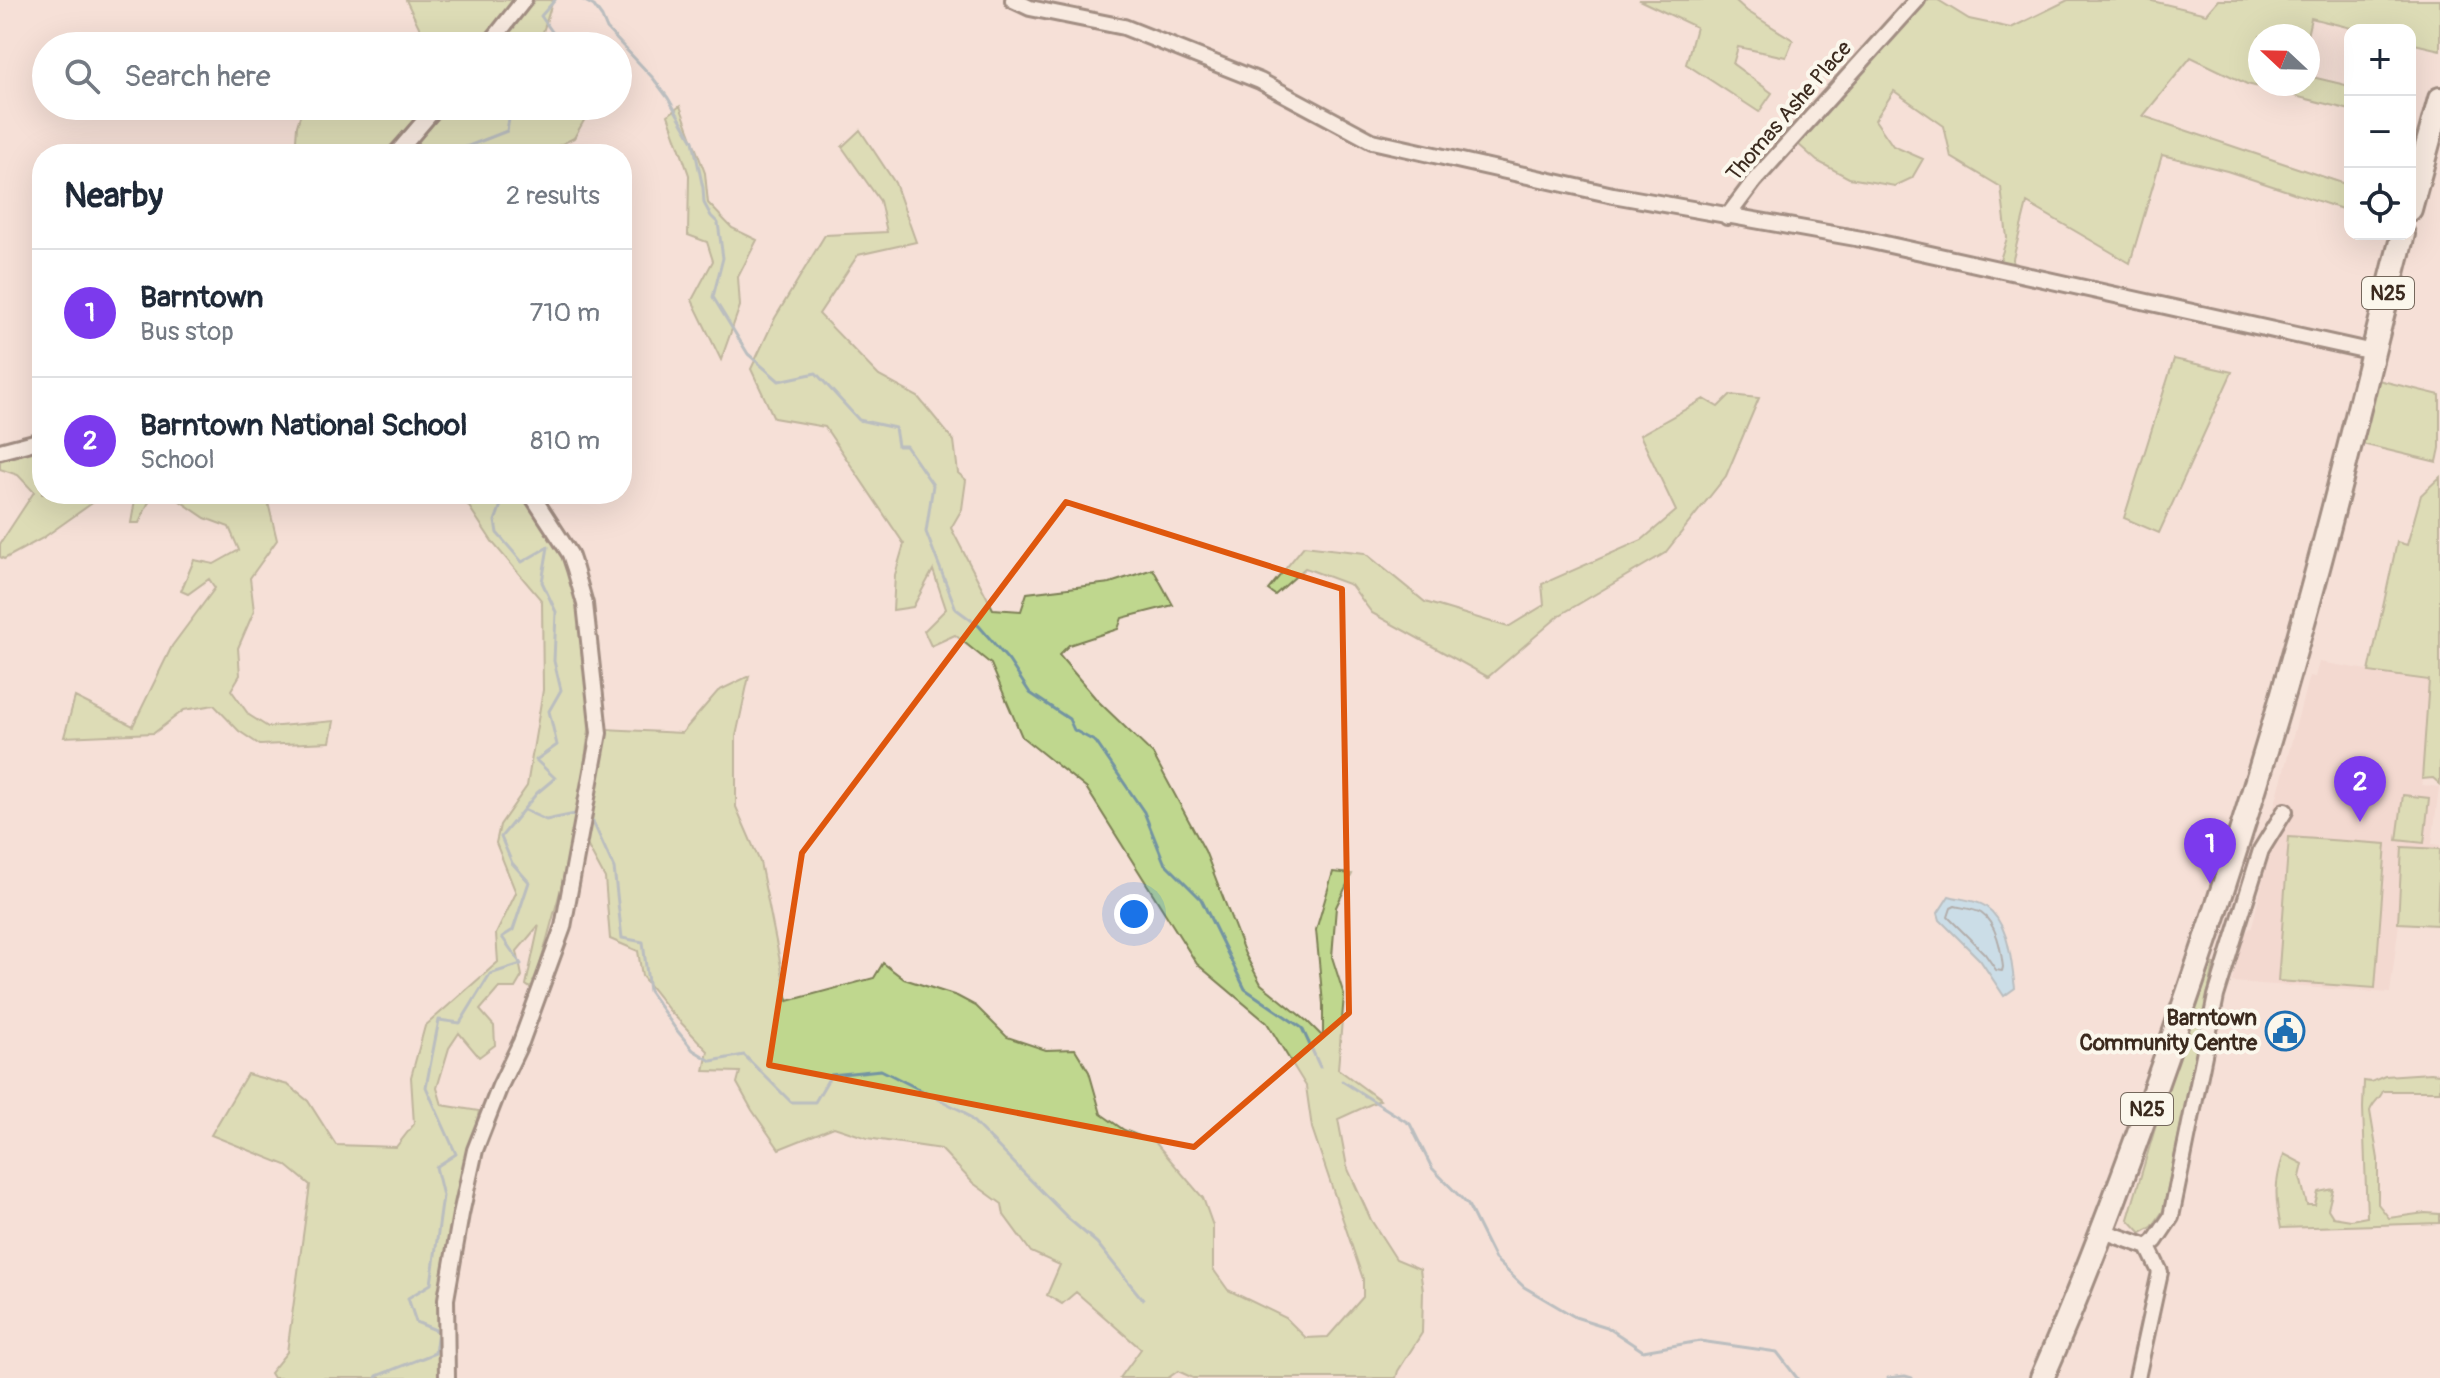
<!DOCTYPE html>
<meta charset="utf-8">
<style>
body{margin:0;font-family:Pangolin,sans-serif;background:#f6f6f7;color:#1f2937}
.controls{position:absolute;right:24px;top:24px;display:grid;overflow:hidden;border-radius:16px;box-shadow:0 8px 32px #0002}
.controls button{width:72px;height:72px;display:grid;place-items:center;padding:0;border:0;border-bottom:2px solid #e0e1e3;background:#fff;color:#1f2937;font:40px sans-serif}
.compass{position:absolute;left:2248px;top:24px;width:72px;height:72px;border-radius:50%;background:#fff;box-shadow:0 8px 32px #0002;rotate:292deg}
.you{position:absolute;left:1134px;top:914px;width:28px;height:28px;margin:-20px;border:6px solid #fff;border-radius:50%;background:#1a73e8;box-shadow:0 0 0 12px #1a73e833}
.badge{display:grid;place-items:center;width:52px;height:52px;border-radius:50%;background:#7c3aed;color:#fff;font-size:26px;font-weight:700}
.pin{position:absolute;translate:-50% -66px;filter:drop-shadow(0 2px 4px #0008)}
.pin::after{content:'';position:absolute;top:42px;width:28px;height:24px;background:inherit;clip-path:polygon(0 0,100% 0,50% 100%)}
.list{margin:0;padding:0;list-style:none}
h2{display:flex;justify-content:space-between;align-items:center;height:104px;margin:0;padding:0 32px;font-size:34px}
h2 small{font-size:26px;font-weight:400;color:#747a83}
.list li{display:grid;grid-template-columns:52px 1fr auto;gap:24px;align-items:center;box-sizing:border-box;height:128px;padding:0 32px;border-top:2px solid #e0e1e3}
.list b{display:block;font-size:30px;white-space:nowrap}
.list p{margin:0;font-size:26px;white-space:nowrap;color:#747a83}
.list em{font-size:26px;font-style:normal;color:#747a83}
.icon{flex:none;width:44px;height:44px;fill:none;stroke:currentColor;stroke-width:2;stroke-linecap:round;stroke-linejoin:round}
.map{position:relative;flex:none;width:2440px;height:1378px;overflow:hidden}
.search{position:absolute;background:#fff;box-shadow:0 8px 32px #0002;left:32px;top:32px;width:600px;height:88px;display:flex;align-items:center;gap:20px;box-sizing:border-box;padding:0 28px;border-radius:44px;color:#747a83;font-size:30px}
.panel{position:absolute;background:#fff;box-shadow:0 8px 32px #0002;left:32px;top:144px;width:600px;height:360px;border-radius:32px}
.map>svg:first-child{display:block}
.built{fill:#f0d0c8}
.green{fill:#bfd78e;stroke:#7d8056;stroke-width:2}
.water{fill:#98dafa;stroke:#7394a2;stroke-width:2}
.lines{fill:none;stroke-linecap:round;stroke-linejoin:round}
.shore{stroke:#607076;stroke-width:2}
.stream{stroke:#7394a2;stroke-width:3}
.minor-casing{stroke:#3b2a1e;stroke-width:20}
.highway-casing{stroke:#3b2a1e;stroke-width:28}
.minor{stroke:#fbf7ec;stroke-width:14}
.highway{stroke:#fbf7ec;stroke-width:22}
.marked{fill:none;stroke:#df570d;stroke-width:6;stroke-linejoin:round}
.labels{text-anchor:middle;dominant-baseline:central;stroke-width:8;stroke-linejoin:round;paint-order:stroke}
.shield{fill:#fbf7ec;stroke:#75685c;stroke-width:2}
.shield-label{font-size:20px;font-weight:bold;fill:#3b2a1e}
.street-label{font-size:22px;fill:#3b2a1e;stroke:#fbf7ec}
.poi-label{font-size:22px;font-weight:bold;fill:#3b2a1e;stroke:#fbf7ec;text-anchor:end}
</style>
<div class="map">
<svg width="2440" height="1378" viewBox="0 0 2440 1378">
<rect width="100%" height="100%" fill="#f5e0d7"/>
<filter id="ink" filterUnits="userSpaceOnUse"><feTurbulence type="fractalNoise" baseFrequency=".0125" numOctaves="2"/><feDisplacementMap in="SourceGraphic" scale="16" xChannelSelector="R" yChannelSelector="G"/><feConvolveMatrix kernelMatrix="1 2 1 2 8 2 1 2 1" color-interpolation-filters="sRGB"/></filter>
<g filter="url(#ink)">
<path class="built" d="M2319,662l111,18 -8,105 17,2 -7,57 8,1 -3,80 -38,-2 -9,70 -158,-11 12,-48 8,-7 16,-69 -1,-5 14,-22 7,-17 -14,-6 35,-132 6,1z"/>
<path class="green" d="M406,0h111l-39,46h-72l14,-17z
M535,0h18l-10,32 9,14h-56z
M1639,0h96l12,11 46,29 -7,17 -48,-10 -5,17 39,29 -13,19 -73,-48 10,-37z
M1921,0h17l31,19 42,9 57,-28h80l58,14 12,-14h222v50l-30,-7v-13h-51l-48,-12 -4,18h-47v48h48v-8l42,10v24l-103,-26 -56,-27 -48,59 205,69 2,-3v18l-5,10 -118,-39 -65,-16 -32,108 -103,-60 -16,64 -12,-4 8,-25 -6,-51 -50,-30 -7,-31 -50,-35 -19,29 18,26 30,13 -11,19 -17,8 -46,-8 -32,-17 -19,-17z
M303,106h124l-44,48h-88l2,-28z
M445,106h135l10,4 -16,28 -20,10 -3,6h-146z
M680,106l25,67 3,30 24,25 25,12 -19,37 2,29 -19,54 -29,-60 21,-39 -6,-19 -19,-7 1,-60 -21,-60z
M860,130l35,53 21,59 -58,13 -39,59 60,62 39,21 36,44 4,32 8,7 -4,29 -11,19 42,81 28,2 6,-18 83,-10 43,-14 20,36 -51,13 -4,11 -49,16 -10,10 38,45 56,54 52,97 40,103 16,30 47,38 15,15v-33l-7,-74 17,-58 19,2 -16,33 -4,50 12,38 -6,74 42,31 -42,19 9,48 24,53 25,39 24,10 3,22 -1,42 -24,38 -2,7h-203l-15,-7 -10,7h-48l21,-29 -65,-57 -14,12 -15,-9 13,-30 -29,-13 -27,-37 -2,-11 -29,-21 -32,-34 -74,-11 -33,-11 -55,22 -27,-39 -15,-27 3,-11 -36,-1 4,-20 -39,-41 -27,-34 -4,-25 -28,-12 -5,-61 -20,-37 20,-112 77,4 36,-42 31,-15 -13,60v71l24,55 28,139 86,-23 9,-15 21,16 53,17 19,10 31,31 39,13 29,-1 14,23 12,42 23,16 31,12 48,56 10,28v43l15,21 58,28 20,20 22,-1 35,-40v-18l-51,-151 -6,-42 -39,-63 -70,-59 -110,-175 -65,-52 -31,-73 -36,-29 -24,11 -7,-15 22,-22 -13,-39 -20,37 -20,3 2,-35 9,-31 -79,-117 -51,-9 -23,-49 24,-51 50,-83 62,-3 -7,-31 -38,-54z
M2174,359l58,13 -73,161 -35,-15z
M2378,380l62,15v53l-3,14 -75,-18z
M1730,395l29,3 -33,78 -61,77 -105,62 -72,62 -116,-64 -21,-28 -46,-17 -30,27 -7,-5 36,-44 61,7 60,49 83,25 36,-22 -2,-21 100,-44 34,-29 -36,-76 64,-36 14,8z
M42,447v47h63l-62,44 -39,21 -4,-2v-13l34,-52 -16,-17 -18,-6v-8z
M2440,477v307l-7,-6 -11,1 7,-99 -60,-8 28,-130 10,3 14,-50z
M134,494h132l11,46 -27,38 4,33 -16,37 2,27 -9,15 18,25 19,12 66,-6 -4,21 -70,3 -21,-14 -25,-26 -30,5 -30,23 -90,4 11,-40 58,29 39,-80 43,-58 -6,-9 -21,15 -7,-3 13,-31 20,4 25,-14 -10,-23 -24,-9 -28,-19 -25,-4 -13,28h-8l5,-28z
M458,494h66l43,67 17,67 5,102 -15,111 -41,149 -7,-5 13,-60 -22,26 5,25 -7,12h-16l-19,22 14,16 1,19 -16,12 -20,-24 -10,15 -12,40 5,17 37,6 -39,178v89h-167l-3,-5 17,-21 23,-167 -24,-20 -75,-30 36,-61 41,11 20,16 28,44 60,2 18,-23 -3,-47 14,-51 73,-64 -2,-28 20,-41 -20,-50 4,-18 27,-39 16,-96 -1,-89 -49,-58 -29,-44z
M2403,795l26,3 -5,45 -27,-3z
M2289,837l97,7 -11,144 -97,-7z
M2402,847l38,2 -3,76 -39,-2z
M2205,961l9,3 -51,247 -11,16 -11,6 -13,-14z
M2430,1073l10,1v17h-57c-3,8 -10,11 -13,20l8,48v45l11,14 36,-5 15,1v9l-159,5c-6,-29 -7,-45 3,-74l19,10 -3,13 7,28h8l3,-13 15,-3 -5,20 5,8 18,3 16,-3 -4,-109 1,-27 7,1 14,-6z"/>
<path class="water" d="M1949,896c10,3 27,4 36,10 25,17 26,56 30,82l-11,8 -24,-36 -40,-40 -2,-7z"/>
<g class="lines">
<path class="shore" d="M1955,906c8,2 19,3 26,7 16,11 20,37 22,54l-1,4 -6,-1 -11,-16 -37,-37 3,-9z"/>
<path class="stream" d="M555,0l-14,16 21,30
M583,0l11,6 8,11 5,12 46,49 15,20 25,43 10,47 1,15 7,13 7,7 5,35 -10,39 35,57 31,27 37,-8 43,47 36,8 3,18h8l27,39 -7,47 30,77 23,17 30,35 21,32 39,26 5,11 22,12 48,70 20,50 37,37 44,90 57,39 18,39
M448,154l59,-23 4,-25
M524,810l22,10 29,-6 4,2
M586,819l7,3 21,46 8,70 21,4 6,49 26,37 18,22 18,11 33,-6 47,47h24l16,-27 50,-5 83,42 106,108 27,23 46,57
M1342,1081l68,43 22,44 36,37 27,54 29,28 51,30 32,10 36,24 57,-10 77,11 20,26
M376,1378l1,-2 58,-23 3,-22 -22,-9 -8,-24 23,-14 12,-88 -7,-29 20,-13 -30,-67 13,-67 21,3 30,-49 31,-10 -19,-27 11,-7 16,-48 -17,-19 -11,-26 36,-44 18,-15 -19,-18 21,-15 -8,-34 12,-21 -7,-29 2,-49 -14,-30 6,-35 -26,15 -25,-29 -2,-12 10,-27
M1888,1378l17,-2 7,2"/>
<g class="minor-casing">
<path id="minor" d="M1013,0l17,8 94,19 136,54 112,60 241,54 254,45 506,112
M488,46l36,-46
M396,154l41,-48
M1727,217l27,-36 163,-181
M0,451l42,-11
M2103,1231l45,16 12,25 -23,106
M2148,1247l7,-6 16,-24 45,-221 45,-146 24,-39
M447,1378l-1,-79 15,-85 14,-64 25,-64 21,-44 42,-115 36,-194 -14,-129 -10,-35 -5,-15 -39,-60"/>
</g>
<g class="highway-casing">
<path id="highway" d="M2410,209l30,-110
M2042,1378c46,-105 86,-213 124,-321 50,-143 96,-286 136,-431 37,-130 67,-262 101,-392"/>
</g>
<use href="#minor" class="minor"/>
<use href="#highway" class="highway"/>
</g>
</g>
<path d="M0 0H2440V1378H0ZM1066,502l276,87 7,424 -155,134 -425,-82 33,-212z" fill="#f5e0d7" fill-opacity=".55" fill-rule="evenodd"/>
<path class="marked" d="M1066,502l276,87 7,424 -155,134 -425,-82 33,-212z"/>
<defs>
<g id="civic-ring" transform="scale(2)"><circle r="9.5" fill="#fbf7ec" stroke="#1f6fb2" stroke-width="1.5"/><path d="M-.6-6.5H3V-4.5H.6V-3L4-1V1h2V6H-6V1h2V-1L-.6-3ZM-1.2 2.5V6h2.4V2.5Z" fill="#1f6fb2"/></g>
</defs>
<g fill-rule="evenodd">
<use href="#civic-ring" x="2285" y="1031"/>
</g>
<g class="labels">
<g class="shield">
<rect x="2362" y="277" width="52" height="32" rx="6"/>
<rect x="2121" y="1093" width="52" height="32" rx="6"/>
</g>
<g class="shield-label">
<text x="2388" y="293">N25</text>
<text x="2147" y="1109">N25</text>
</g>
<g class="street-label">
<text transform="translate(1789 111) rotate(-49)">Thomas Ashe Place</text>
</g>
<g class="poi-label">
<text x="2257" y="1018">Barntown<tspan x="2257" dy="25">Community Centre</tspan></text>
</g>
</g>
</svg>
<div class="controls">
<button>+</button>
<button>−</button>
<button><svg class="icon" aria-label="locate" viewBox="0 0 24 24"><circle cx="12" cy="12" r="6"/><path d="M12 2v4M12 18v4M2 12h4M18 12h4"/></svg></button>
</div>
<svg class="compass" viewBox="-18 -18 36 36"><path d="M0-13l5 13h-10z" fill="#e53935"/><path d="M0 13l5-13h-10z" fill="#747a83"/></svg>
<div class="you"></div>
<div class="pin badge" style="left:2210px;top:884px">1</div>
<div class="pin badge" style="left:2360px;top:822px">2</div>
<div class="search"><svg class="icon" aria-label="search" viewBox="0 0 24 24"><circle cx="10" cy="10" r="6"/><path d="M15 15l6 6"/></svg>Search here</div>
<section class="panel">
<h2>Nearby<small>2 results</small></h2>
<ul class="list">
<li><span class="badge">1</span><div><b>Barntown</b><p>Bus stop</p></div><em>710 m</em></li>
<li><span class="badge">2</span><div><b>Barntown National School</b><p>School</p></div><em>810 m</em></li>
</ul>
</section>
</div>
